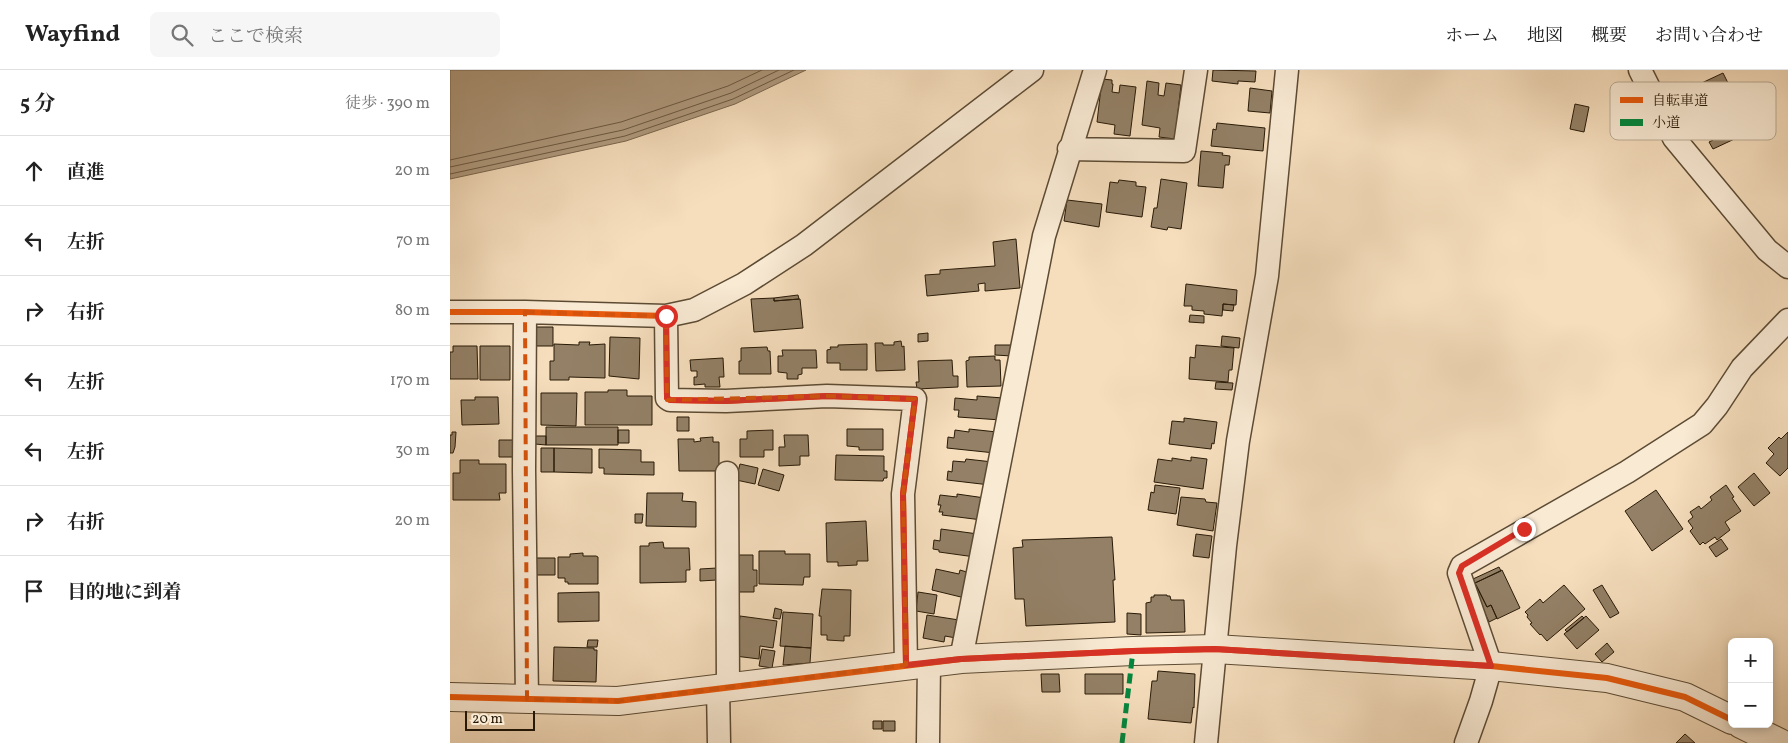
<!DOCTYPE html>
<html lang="ja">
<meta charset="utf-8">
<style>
body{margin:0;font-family:Vollkorn,"Noto Serif JP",serif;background:#f6f6f6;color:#222}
.controls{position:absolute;right:15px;bottom:15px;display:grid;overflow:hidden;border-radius:8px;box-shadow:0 2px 8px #0003}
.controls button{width:45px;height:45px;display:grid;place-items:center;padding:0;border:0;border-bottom:1px solid #e0e0e0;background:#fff;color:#222;font:25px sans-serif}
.scale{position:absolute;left:15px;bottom:12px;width:70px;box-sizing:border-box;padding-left:5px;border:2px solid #281a07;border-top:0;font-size:14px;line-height:18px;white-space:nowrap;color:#281a07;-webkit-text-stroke:4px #f9ead4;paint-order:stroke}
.stop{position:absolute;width:15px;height:15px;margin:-11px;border:4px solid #d93025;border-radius:50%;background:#fff}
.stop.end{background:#d93025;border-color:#fff;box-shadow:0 1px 5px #0008}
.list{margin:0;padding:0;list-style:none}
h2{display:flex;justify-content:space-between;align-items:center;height:65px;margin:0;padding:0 20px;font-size:21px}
h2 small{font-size:16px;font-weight:400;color:#767676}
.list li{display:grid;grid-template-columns:32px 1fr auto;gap:15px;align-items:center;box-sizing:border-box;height:70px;padding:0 20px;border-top:1px solid #e0e0e0}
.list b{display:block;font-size:19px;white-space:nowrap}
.list em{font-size:16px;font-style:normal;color:#767676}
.icon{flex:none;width:28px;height:28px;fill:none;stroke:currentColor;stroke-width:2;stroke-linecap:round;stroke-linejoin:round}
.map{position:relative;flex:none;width:1338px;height:673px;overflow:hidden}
header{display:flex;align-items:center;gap:30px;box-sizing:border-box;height:70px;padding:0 25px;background:#fff;border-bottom:1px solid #e0e0e0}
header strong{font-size:24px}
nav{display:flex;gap:28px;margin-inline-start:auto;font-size:18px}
.search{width:350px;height:45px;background:#f6f6f6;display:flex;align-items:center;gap:12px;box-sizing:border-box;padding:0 18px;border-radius:8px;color:#767676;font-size:19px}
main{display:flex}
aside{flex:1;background:#fff}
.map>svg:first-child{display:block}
.water{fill:#b09b7f;stroke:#7a674f}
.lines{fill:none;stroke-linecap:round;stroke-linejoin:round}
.shore{stroke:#6c5a43;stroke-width:1}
.building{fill:#938066;stroke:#281a07}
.minor-casing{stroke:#5c4b34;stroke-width:25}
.tertiary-casing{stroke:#5c4b34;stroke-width:30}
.minor{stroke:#f9ead4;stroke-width:22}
.tertiary{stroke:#f9ead4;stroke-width:28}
.quiet{stroke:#00873e;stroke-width:5;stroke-dasharray:10 5;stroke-linecap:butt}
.cycleway-casing{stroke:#f9ead4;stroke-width:9}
.cycleway{stroke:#e8590c;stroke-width:6}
.route{stroke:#d93025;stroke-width:6}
.marked{fill:none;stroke:#d5530c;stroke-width:4;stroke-dasharray:10 6;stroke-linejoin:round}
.key{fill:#f9ead4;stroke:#baac96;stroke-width:1}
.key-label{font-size:14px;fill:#281a07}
</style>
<header>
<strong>Wayfind</strong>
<div class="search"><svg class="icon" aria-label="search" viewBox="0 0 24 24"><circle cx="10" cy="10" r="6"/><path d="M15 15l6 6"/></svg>ここで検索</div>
<nav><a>ホーム</a><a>地図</a><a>概要</a><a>お問い合わせ</a></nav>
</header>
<main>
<aside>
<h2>5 分<small>徒歩 · 390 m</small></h2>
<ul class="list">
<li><svg class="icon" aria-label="ahead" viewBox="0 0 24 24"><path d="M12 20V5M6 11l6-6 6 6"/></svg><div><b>直進</b></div><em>20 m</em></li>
<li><svg class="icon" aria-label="left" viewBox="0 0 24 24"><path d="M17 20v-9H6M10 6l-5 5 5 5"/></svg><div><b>左折</b></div><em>70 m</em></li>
<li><svg class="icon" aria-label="right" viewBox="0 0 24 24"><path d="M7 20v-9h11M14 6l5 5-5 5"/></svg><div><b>右折</b></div><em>80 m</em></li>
<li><svg class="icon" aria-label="left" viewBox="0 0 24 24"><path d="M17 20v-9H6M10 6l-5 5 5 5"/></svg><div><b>左折</b></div><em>170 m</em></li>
<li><svg class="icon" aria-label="left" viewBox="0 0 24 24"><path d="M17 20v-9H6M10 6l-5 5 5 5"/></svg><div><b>左折</b></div><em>30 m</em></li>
<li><svg class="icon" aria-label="right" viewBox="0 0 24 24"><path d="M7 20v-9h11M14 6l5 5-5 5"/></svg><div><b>右折</b></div><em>20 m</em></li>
<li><svg class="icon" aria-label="arrive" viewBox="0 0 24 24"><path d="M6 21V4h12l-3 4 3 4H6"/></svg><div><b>目的地に到着</b></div></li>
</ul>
</aside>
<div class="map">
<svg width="1338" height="673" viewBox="0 0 1338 673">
<rect width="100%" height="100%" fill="#f6debd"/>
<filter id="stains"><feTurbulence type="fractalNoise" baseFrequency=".004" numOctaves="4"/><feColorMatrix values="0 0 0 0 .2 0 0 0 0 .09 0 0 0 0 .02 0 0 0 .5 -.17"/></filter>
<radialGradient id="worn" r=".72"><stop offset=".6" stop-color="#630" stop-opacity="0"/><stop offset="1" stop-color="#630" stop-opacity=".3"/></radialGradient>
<path class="water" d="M0,0h356l-71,34 -109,37 -176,38z"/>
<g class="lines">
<path class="shore" d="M0,90l171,-38 107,-36 34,-16
M0,97l173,-37 108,-37 48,-23
M0,104l175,-38 108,-37 61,-29"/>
</g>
<path class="building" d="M763,0l43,1 -1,11 -17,-1v3l-26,-3z
M1273,3l10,20 -31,15 -3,-7 -5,3 -6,-11 4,-2 -1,-3z
M652,9l10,1v4h1l-1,8 7,1 1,-8 16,2 -6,49 -16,-2 1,-9 -18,-3z
M697,11l12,2 -1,12 6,1 2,-13 15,2 -6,54 -16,-2 1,-9 -18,-3z
M800,18l22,3 -2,22 -22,-2z
M1125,34l14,3 -5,25 -14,-3z
M1291,41l8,17 -8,3 2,4 -30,14 -4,-7 4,-2 -5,-9 6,-3 -2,-4z
M767,53l48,5 -2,23 -52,-5 2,-17 3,1z
M751,81l22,2 -1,2 8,1 -1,9h-4l-2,23 -25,-2z
M711,109l26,4 -6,46 -13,-2 -1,3 -16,-3 3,-19h3z
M669,110l17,2v4l10,1 -4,30 -36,-5 4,-30 8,1z
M617,130l35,4 -3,23 -35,-6z
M566,169l4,49 -35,3v-8l-7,1 1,7 -52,5 -2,-21 15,-1v-4l55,-4 -2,-24z
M736,214l51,6 -1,15 -13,-1 -1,12 -18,-2v-3l-12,-1v-4h-8z
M348,225l1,4 -25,2v-3z
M324,228v3l26,-2 3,29 -49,4 -3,-33z
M773,234l11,1 -1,6 -10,-1z
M740,245l14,1v7l-15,-1z
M85,257h18v19h-18z
M478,263v8l-10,1v-8z
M772,266l18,2 -1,10 -18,-2z
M160,267l30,1 -1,41 -30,-3z
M451,271l1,6 2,-1 1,24 -29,1 -1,-28h8v2h11v-3z
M129,272h11l-1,3 16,-1v34l-36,-1v3h-19v-19h4v-17l25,1z
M417,274v26h-27v-7h-13v-13l4,-1 -1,-2h8v-2z
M545,275h17v11l-17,-1z
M746,275l38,3 -2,22h-3l-1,12 -39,-3 1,-22 5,1z
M3,276h24l1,33h-28v-27h3z
M30,276h30v34h-30z
M317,277l1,4h2l1,23h-32v-13h2v-13z
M332,280h34l1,18h-15v6l-4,1v4h-11v-6l-9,-1v-16h5z
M545,286v4h5l1,26 -34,1 -1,-26 3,-1v-3z
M273,288l1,19h-5l1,10h-15v-3l-11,1v-8h3v-6h-6l-1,-11z
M502,290l1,16h5v11l-41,2 -1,-7h3l-1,-21z
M766,312l17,1 -1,7 -17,-1z
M158,320h19v6h25v29h-67v-33h23z
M91,323h36l-1,33 -35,-1z
M527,326l26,2 -2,22 -43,-3 1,-7h-5l1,-12 22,2z
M25,327h23l1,27 -37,1 -1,-25h14z
M227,347h12v14h-12z
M734,348l33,4 -3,22 -2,-1 -1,6 -42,-5 3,-23 12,1z
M96,357h72v18h-72z
M397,359h36v21h-24v-3l-12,-1z
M519,359l28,3 -2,21 -48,-5 1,-11 6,1 1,-8 14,2z
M168,360h11v13h-11z
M323,360v20h-9v7h-24v-18h7v-8z
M2,362h4l-1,15 -2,6h-3v-18h2z
M1338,362v36l-8,8 -14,-13 8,-9 -6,-6 11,-11 2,2z
M334,365h24l1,21h-9v9l-21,1v-19h6z
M85,366h11v9l-11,-1z
M263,367v5h6v29h-40l-1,-32h16v3l7,-1 -1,-3z
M49,370h19v17h-19z
M91,378h13v24h-13z
M104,378l38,1v24l-38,-1z
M149,379l42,1v12h13v13l-50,-1v-6h-5z
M386,385l48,1v15h3v7h-3l-1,3 -48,-1z
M741,387l16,2 -4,30 -49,-7 4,-23 14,2v-3l19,3z
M516,389l27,3 -3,23 -43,-5 1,-9 4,1 1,-11 12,1z
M10,390h19v4h27v29h-7l1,7h-47v-27h7z
M290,394l18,4 -3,16 -19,-4z
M313,399l21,6 -5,16 -21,-6z
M1304,403l16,20 -16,13 -16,-19z
M705,415l25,3 -4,26 -28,-4 3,-18 3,1z
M1276,415l8,12 -2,1 9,13 -16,11 5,8 -13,10 -2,-3 -10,7 -2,-2 -3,3 -10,-14 3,-3 -5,-7 5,-4 -3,-5 9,-6 2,3 11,-9 -2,-3z
M1206,420l27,39 -31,22 -27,-40z
M197,423h36l-1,8 14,1v25l-50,-1z
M507,424l28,4 -3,22 -40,-5 1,-3h-4l2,-7h-3l2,-10 17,2z
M731,427l24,2 1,3 11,1 -4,28 -36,-6z
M185,444h8l-1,9h-7z
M416,451l2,40h-11v4l-19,1v-4h-11l-1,-39z
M491,459l37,5 -3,23 -36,-5v-2l-6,-1 1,-9 6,1z
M746,464l16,2 -3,22 -16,-2z
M662,467l3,43h-2l2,42 -89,4 -2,-27h-9l-2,-51 10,-1 -1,-7z
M1271,469l7,10 -12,8 -7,-10z
M213,472l1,6h25l1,22h-4v12l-46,1v-37h9v-3z
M309,481h26v3h25v23h-6l-1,8 -44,-1z
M133,483v3h13l2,1v27h-30v-2h-3v-4h-7v-21h12v-3z
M286,485h17v15h4v16h-3v6h-18z
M85,488h20v17h-20z
M1049,497l2,4 -26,12 -2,-4z
M267,498v12l-17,1v-12z
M486,499l23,5 1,-4 10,3 -5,25 -33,-8z
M1052,500l18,38 -23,11 -6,-14 -4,2 -12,-24z
M1026,515l11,22 4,-2 6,13 -8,4 -16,-35z
M1114,515l21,24 -38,32 -6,-7 -1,1 -10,-11 2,-1 -5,-6 1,-2 -3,-3 15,-13 3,4z
M1152,515l17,28 -9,5 -17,-28z
M372,519l29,1 -1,46h-6v5l-17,-1v-5h-6v-19h-2z
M149,522v29l-41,1v-29z
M468,522l19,3 -3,19 -18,-3z
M704,525h13v1h3l1,4h13l1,32 -39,1v-30l5,-1v-5h3z
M325,538l7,2 -2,9 -7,-1z
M333,542l30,2 -2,34 -31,-2z
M677,543l14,1v21l-14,-1z
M477,545l32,5 -3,18 -11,-2 -1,6 -21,-4z
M290,546l37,5 -4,27 -13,-2 -1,13 -24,-3z
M1132,546l2,2 -17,14 -2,-2z
M1136,546l13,14 -22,19 -13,-15z
M138,570h10l-1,7h-10z
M1157,573l7,9 -12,10 -7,-8z
M335,576l26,2 -1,15 -27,2z
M104,577l40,1v2h3l-1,32 -43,-1z
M312,579l13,2 -3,17 -13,-2z
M708,601l37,3 -1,34 -1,-1 -2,16 -43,-4 4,-38h5z
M591,604h18l1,18h-18z
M635,604h38v20h-38z
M423,651h9v8h-9z
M433,651h12v10h-12z
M1235,664l10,9h-19z"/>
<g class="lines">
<g class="minor-casing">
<path id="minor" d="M1190,0l34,68 93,112 21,17
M619,79l115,2 12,-81
M0,242h75l141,4 1,82 3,2 56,1 101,-5 88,3 -12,95 3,171
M75,242l-1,158 3,229
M216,246l28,-6 50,-26 60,-39 228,-175
M277,403l1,214
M511,589l83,-423 51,-166
M268,618l1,55
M478,673l1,-80
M756,673l19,-197 13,-105 29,-165 20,-206
M1016,673l15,-42 10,-35 -32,-93 3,-7 165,-94 75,-48 15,-18 25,-38 46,-48"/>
</g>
<g class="tertiary-casing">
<path id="tertiary" d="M0,627l168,4 343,-42 172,-8 82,-2 276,17 116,12 78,19 47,23
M1291,654l39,19"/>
</g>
<use href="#minor" class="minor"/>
<use href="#tertiary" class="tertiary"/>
<path class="quiet" d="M672,673l11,-92"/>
<g class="cycleway-casing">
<path id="cycleway" d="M0,242h75l141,4 1,82 3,2 56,1 101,-5 88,3 -12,95 3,171
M0,627l168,4 343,-42 172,-8 82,-2 276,17 116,12 78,19 47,23"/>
</g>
<use href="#cycleway" class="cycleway"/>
</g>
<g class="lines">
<path class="route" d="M216,246l1,82 3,2 56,1 101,-5 88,3 -12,95 3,171 55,-6 172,-8 82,-2 276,17 -32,-93 3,-7 62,-37"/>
</g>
<path class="marked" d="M75,242l141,4 1,84 160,-4 88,3 -12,95 3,171 -288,36 -91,-2z"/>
<rect x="1160" y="12" width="166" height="58" rx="8" class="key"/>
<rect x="1170" y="27" width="23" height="6" fill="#e8590c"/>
<rect x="1170" y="49" width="23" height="7" fill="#00873e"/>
<g class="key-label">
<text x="1202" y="35">自転車道</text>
<text x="1202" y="57">小道</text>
</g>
<rect width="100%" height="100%" filter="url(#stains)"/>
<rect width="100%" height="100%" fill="url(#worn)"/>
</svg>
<div class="controls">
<button>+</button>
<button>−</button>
</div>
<div class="scale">20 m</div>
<div class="stop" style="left:216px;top:246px"></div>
<div class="stop end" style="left:1074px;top:459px"></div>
</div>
</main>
